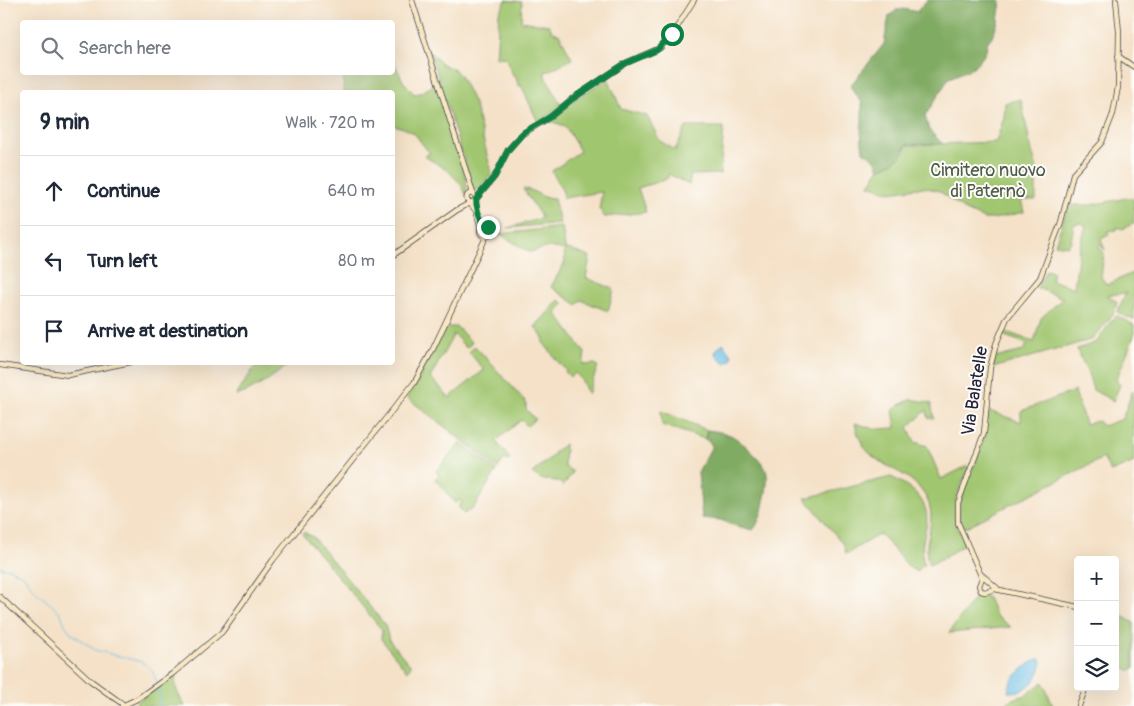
<!DOCTYPE html>
<meta charset="utf-8">
<style>
body{margin:0;font-family:Pangolin,sans-serif;background:#f6f6f7;color:#1f2937}
.controls{position:absolute;right:15px;bottom:15px;display:grid;overflow:hidden;border-radius:5px;box-shadow:0 5px 20px #0002}
.controls button{width:45px;height:45px;display:grid;place-items:center;padding:0;border:0;border-bottom:1px solid #e0e1e3;background:#fff;color:#1f2937;font:25px sans-serif}
.stop{position:absolute;width:15px;height:15px;margin:-11px;border:4px solid #0b8043;border-radius:50%;background:#fff}
.stop.end{background:#0b8043;border-color:#fff;box-shadow:0 1px 5px #0008}
.list{margin:0;padding:0;list-style:none}
h2{display:flex;justify-content:space-between;align-items:center;height:65px;margin:0;padding:0 20px;font-size:21px}
h2 small{font-size:16px;font-weight:400;color:#747a83}
.list li{display:grid;grid-template-columns:32px 1fr auto;gap:15px;align-items:center;box-sizing:border-box;height:70px;padding:0 20px;border-top:1px solid #e0e1e3}
.list b{display:block;font-size:19px;white-space:nowrap}
.list em{font-size:16px;font-style:normal;color:#747a83}
.icon{flex:none;width:28px;height:28px;fill:none;stroke:currentColor;stroke-width:2;stroke-linecap:round;stroke-linejoin:round}
.map{position:relative;flex:none;width:1134px;height:706px;overflow:hidden}
.search{position:absolute;background:#fff;box-shadow:0 5px 20px #0002;left:20px;top:20px;width:375px;height:55px;display:flex;align-items:center;gap:12px;box-sizing:border-box;padding:0 18px;border-radius:5px;color:#747a83;font-size:19px}
.panel{position:absolute;background:#fff;box-shadow:0 5px 20px #0002;left:20px;top:90px;width:375px;height:275px;border-radius:5px}
.map>svg:first-child{display:block}
.green{fill:#a1c66f;stroke:#627455}
.forest{fill:#80ab62;stroke:#51664e}
.water{fill:#69bde5;stroke:#467090}
.lines{fill:none;stroke-linecap:round;stroke-linejoin:round}
.stream{stroke:#69bde5;stroke-width:1}
.secondary-casing{stroke:#423f50;stroke-width:6}
.secondary{stroke:#f8e8c3;stroke-width:4.5}
.route{stroke:#0b8043;stroke-width:6}
.labels{text-anchor:middle;dominant-baseline:central;stroke-width:4;stroke-linejoin:round;paint-order:stroke}
.park-label{font-size:18px;fill:#4e5b4d;stroke:#fdfcf7}
.street-label{font-size:18px;fill:#22223b;stroke:#fdfcf7}
</style>
<div class="map">
<svg width="1134" height="706" viewBox="0 0 1134 706">
<rect width="100%" height="100%" fill="#fdfcf7"/>
<filter id="ink" filterUnits="userSpaceOnUse"><feTurbulence type="fractalNoise" baseFrequency=".02" numOctaves="2"/><feDisplacementMap in="SourceGraphic" scale="10" xChannelSelector="R" yChannelSelector="G"/><feConvolveMatrix kernelMatrix="1 2 1 2 8 2 1 2 1" color-interpolation-filters="sRGB"/></filter>
<filter id="wash" filterUnits="userSpaceOnUse"><feTurbulence type="fractalNoise" baseFrequency=".0096" numOctaves="4" result="noise"/><feDisplacementMap in="SourceGraphic" scale="20" xChannelSelector="R" yChannelSelector="G"/><feGaussianBlur stdDeviation="1.12" result="paint"/><feColorMatrix in="noise" values="0 0 0 0 0 0 0 0 0 0 0 0 0 0 0 0 0 1.4 0 .05"/><feComposite in="paint" operator="in"/></filter>
<g filter="url(#wash)">
<rect width="100%" height="100%" fill="#f4e1c7"/>
<path class="green" d="M506,0l16,2 -1,19 28,4 3,6 8,4 12,24 -28,14 17,32 -8,8 -15,9 -17,-37 -2,1 -4,-11h-2l-8,-18 -9,1 3,-45z
M430,52l12,12 13,6 5,6 7,13 8,17 17,69 -15,16 -4,-2z
M393,60l10,21 11,13 6,-1 16,-9 1,8 3,3 26,84 1,12 -1,4 -5,-11 -15,-15 -22,-13 5,-2v-2c-16,-18 -10,-20 -36,-27l-1,-33h-49l1,-19 48,-1z
M608,78l13,31 26,7 13,25 15,9 11,-23h38l-4,47 -29,1 -2,10 -20,-11 -2,5 -29,9 8,24 -41,5 -3,-2 -1,-5h-2l3,-18 -39,6v-6l-11,-21 28,-20 -15,-25 -18,-6 9,-5h2l14,-14z
M1021,99l9,45 8,28 -8,1 2,8 4,-1v20h-15l3,12 -31,7h-9l-18,-8 -27,-20 -15,-4 -34,5 -21,-7 10,-16 12,-5 14,-12 1,-7 90,-3 8,-25 1,-14z
M523,189c12,0 20,11 31,10l6,24 -52,5 34,-10z
M1132,197l2,7v19l-11,6 -6,-2v3l-10,1 2,4 -8,4 4,11 -5,-6 -2,2 6,7 -3,24 6,8 27,-13v48l-17,-8 9,-19 -19,2 10,7 -4,12 -20,25 -100,29 2,-12 4,1 24,-6 4,-7 -25,-9 2,-4 30,11 7,-24 22,-20 -26,-10 9,-18 7,2 -2,8 23,8 5,-38 7,-24 -5,-3 -7,1 -3,17 -3,5 -13,-2 13,-37 5,-2h18z
M562,227l3,21 25,9 -4,21 28,11 -6,22 -27,-11 -4,5 -26,-18 14,-25 -1,-10 1,-2 -16,-3 -18,5 -7,-3 -24,-15z
M559,300l5,4 -8,9 29,40 -2,12 12,-1 3,2 -10,28 -7,-15 -6,-6 -5,4 -5,-5 1,-2c-5,-3 -18,-22 -24,-29l2,-2 -9,-12z
M1117,316l17,9v11l-18,44 4,5 -7,16 -20,-11 -4,-14 -12,-27 20,-7 16,-24z
M449,327h8l15,16 -6,5 -12,-14 -24,44 8,7 11,13 35,-28 -15,-18 6,-6 51,56v7l9,10 -8,7 -6,-6 -25,21 14,18 -2,2 -4,-2 -6,9 -92,-71 10,-13 29,-55z
M257,363h34c-18,13 -33,26 -55,33z
M1133,390l1,72 -23,10 -8,-14 -141,71c-10,-25 8,-49 16,-73 6,-14 9,-29 11,-45l32,11v-11l54,-20 10,33 13,-3 5,5 19,-7z
M911,399l20,4 3,15h-6l-1,-8 -19,17 7,15 12,4 14,33 26,-13 2,2c-15,33 -21,42 -4,76l-22,14 -14,7c-9,-24 12,-46 -5,-71 -21,-32 -60,-23 -69,-71l19,6 22,-1 -3,-18 7,-5z
M661,411l46,19 -2,9 -43,-14z
M461,443l36,27 -23,37 -10,7 -6,-8 4,-3 -2,-3 -5,3 -20,-24 4,-4 -3,-4z
M565,444l-1,22 9,6 -10,14 -5,-5 -15,-1 -11,-7 23,-19 -1,-2z
M891,477c21,10 40,24 35,50 -3,14 -6,24 -2,38l-4,1 -1,4 -2,2 -7,-4 -30,-34 -34,20 -2,-9 -39,-47z
M304,532l9,5 72,88 4,15 22,26 -4,5 -26,-32 1,-9 -80,-97z
M978,593l10,5 8,18 15,11 -62,6z
M1115,612l19,11v45l-5,3c-20,-7 -14,-42 -14,-59z
M177,674c-5,12 2,22 8,32h-51l4,-5z
M1043,682l10,24h-48l5,-6 16,-5z"/>
<path class="forest" d="M927,0h74l-3,21 -5,14 -6,8 -1,8 -4,7 -11,11 -22,9 -24,38 4,14 14,14 -37,1c-4,14 -15,19 -27,24 -3,-10 -7,-13 -16,-17l-2,-20 1,-11v-18l-12,-17 34,-42 5,-28 9,-7 1,2 3,-2 17,3 -1,-2z
M707,430c8,1 16,2 23,5 10,4 33,26 36,35 3,9 0,23 -2,31 -2,11 -4,21 -11,29l-20,-5 -12,-5 -19,-2 -4,-46 13,-24v-5l-6,-4z"/>
<path class="water" d="M723,343l9,13 -1,4 -6,4 -10,-11 2,-4z
M1037,659h4l1,3c-4,18 -15,31 -34,30 1,-14 17,-26 29,-33z"/>
<g class="lines">
<path class="stream" d="M0,567l11,2 13,7 13,17 23,19 5,13 6,8 24,17 47,12 10,8 5,12
M159,689l1,17"/>
</g>
</g>
<g filter="url(#ink)">
<g class="lines">
<g class="secondary-casing">
<path id="secondary" d="M412,0l61,193
M1118,56l16,11
M466.5 198a4.5 4.5 0 1 1 9 0a4.5 4.5 0 1 1-9 0Z
M476,199l19,-23 13,-26 13,-15 29,-18 22,-18 54,-36 34,-15 17,-21 17,-27
M469,202l7,9 5,17
M480 231a5 5 0 1 1 10 0a5 5 0 1 1-10 0Z
M392,256l65,-46 15,-8
M0,365l68,10 63,-13
M982,575l15,13
M0,597l91,84 33,24
M1078,607l-83,-18 -10,3 -4,-1 -2,-5 3,-8 -24,-55v-20l26,-70 6,-65 6,-24 11,-26 33,-40 21,-56 12,-48 29,-32 11,-28 5,-27 1,-55 -3,-32
M122,706l15,-7 35,-25 50,-42 51,-72 141,-177 18,-32 55,-116
M1079,706l7,-19"/>
</g>
<use href="#secondary" class="secondary"/>
</g>
</g>
<g class="lines" filter="url(#ink)">
<path class="route" d="M488,227c-9,-7 -11,-17 -12,-28l19,-23 13,-26 16,-18 26,-15 22,-18 54,-36 31,-13 15,-16"/>
</g>
<g class="labels">
<g class="park-label">
<text x="988" y="170">Cimitero nuovo<tspan x="988" dy="21">di Paternò</tspan></text>
</g>
<g class="street-label">
<text transform="translate(975 391) rotate(-81)">Via Balatelle</text>
</g>
</g>
</svg>
<div class="controls">
<button>+</button>
<button>−</button>
<button><svg class="icon" aria-label="layers" viewBox="0 0 24 24"><path d="M12 4l9 5-9 5-9-5zM3 14l9 5 9-5"/></svg></button>
</div>
<div class="stop" style="left:672px;top:34px"></div>
<div class="stop end" style="left:488px;top:227px"></div>
<div class="search"><svg class="icon" aria-label="search" viewBox="0 0 24 24"><circle cx="10" cy="10" r="6"/><path d="M15 15l6 6"/></svg>Search here</div>
<section class="panel">
<h2>9 min<small>Walk · 720 m</small></h2>
<ul class="list">
<li><svg class="icon" aria-label="ahead" viewBox="0 0 24 24"><path d="M12 20V5M6 11l6-6 6 6"/></svg><div><b>Continue</b></div><em>640 m</em></li>
<li><svg class="icon" aria-label="left" viewBox="0 0 24 24"><path d="M17 20v-9H6M10 6l-5 5 5 5"/></svg><div><b>Turn left</b></div><em>80 m</em></li>
<li><svg class="icon" aria-label="arrive" viewBox="0 0 24 24"><path d="M6 21V4h12l-3 4 3 4H6"/></svg><div><b>Arrive at destination</b></div></li>
</ul>
</section>
</div>
